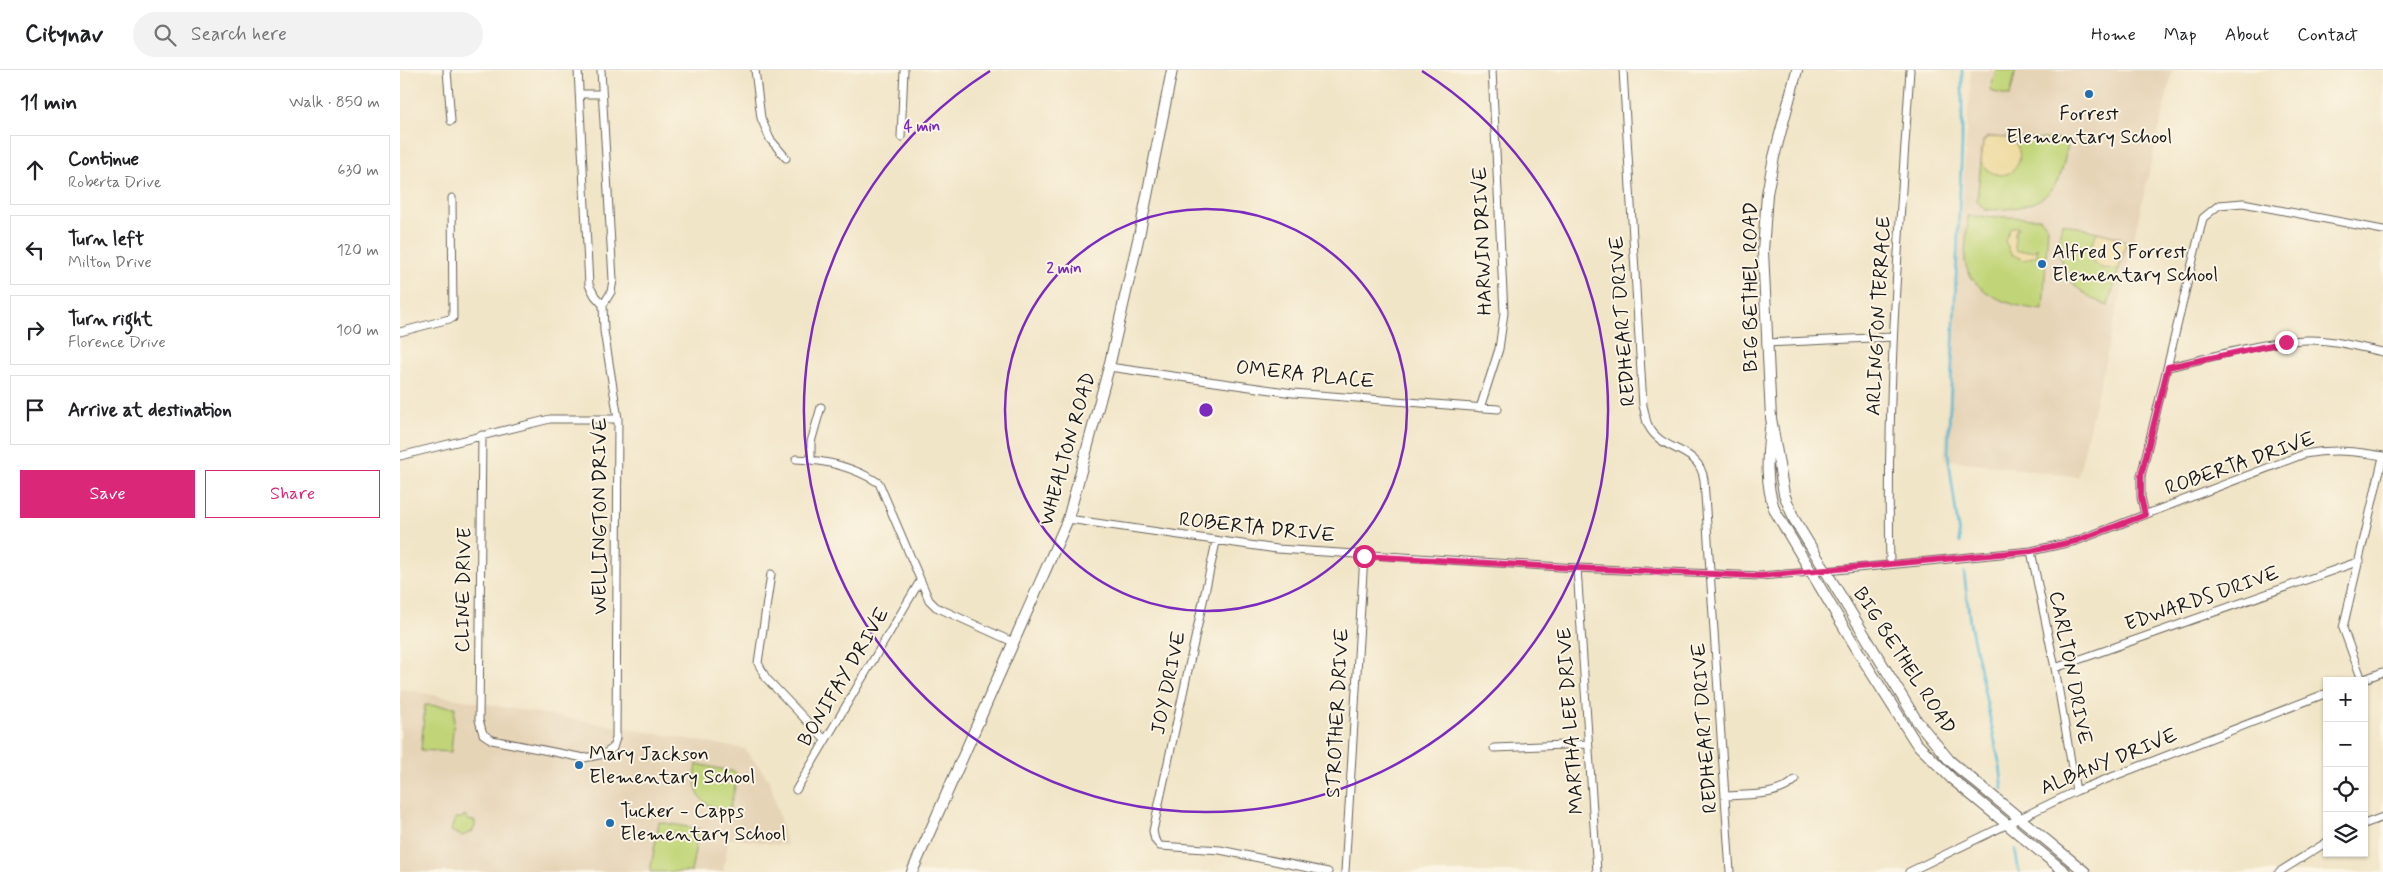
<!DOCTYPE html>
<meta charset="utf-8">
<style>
body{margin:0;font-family:Mynerve,sans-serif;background:#f2f2f2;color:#202124}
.controls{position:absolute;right:15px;bottom:15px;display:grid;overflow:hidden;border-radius:0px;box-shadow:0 1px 4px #0004}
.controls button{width:45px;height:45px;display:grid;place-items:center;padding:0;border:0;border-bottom:1px solid #e0e0e0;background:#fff;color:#202124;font:25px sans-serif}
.stop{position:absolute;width:15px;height:15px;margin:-11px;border:4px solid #db2777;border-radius:50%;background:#fff}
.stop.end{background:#db2777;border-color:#fff;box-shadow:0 1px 5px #0008}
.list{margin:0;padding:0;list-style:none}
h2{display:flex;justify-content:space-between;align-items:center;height:65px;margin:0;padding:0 20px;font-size:21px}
h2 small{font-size:16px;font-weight:400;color:#757577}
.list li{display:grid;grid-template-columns:32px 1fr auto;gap:15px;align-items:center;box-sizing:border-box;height:70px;margin:0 10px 10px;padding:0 10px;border:1px solid #e0e0e0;border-radius:0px}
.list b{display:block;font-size:19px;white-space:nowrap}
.list p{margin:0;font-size:16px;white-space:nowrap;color:#757577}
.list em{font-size:16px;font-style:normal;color:#757577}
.actions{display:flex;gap:10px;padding:15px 20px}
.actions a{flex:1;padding:11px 0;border:1px solid #db2777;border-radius:0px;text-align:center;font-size:18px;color:#db2777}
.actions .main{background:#db2777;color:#fff}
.icon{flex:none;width:28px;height:28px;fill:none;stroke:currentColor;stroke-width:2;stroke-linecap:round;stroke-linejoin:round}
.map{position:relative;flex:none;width:1983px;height:802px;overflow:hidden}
header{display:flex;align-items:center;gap:30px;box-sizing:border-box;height:70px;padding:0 25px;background:#fff;border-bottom:1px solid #e0e0e0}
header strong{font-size:24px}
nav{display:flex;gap:28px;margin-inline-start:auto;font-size:18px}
.search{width:350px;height:45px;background:#f2f2f2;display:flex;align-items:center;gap:12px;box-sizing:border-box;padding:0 18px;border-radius:28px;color:#757577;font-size:19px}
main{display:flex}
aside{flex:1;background:#fff}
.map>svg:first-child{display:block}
.built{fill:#e6d4b7}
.green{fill:#c1d578;stroke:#6e784a}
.sand{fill:#eeda9e;stroke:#857b5d}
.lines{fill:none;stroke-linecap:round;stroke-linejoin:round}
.stream{stroke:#56b9d4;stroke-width:2.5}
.street-casing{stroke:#676258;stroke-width:9}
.secondary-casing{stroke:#676258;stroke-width:12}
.street{stroke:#fff;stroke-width:7}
.secondary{stroke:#fff;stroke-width:10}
.route{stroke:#db2777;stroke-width:6}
.ring{fill:none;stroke:#7b2cbf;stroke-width:2.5}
.poi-dot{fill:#1f6fb2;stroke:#fcf5e5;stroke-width:2}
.labels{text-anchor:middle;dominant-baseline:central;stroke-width:4;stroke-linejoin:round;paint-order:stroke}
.poi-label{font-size:20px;fill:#1c1c1c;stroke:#fcf5e5;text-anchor:start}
.street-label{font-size:20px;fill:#1c1c1c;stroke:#fcf5e5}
.centre{fill:#7b2cbf;stroke:#fcf5e5;stroke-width:2.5}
.ring-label{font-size:15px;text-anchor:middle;font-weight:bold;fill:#7b2cbf;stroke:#fcf5e5;stroke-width:4;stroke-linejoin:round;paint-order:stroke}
</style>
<header>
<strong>Citynav</strong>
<div class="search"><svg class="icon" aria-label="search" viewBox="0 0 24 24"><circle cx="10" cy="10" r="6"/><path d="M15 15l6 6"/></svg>Search here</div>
<nav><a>Home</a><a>Map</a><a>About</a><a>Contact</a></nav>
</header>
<main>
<aside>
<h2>11 min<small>Walk · 850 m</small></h2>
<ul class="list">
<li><svg class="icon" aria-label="ahead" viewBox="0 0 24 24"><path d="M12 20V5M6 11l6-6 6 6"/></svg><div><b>Continue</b><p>Roberta Drive</p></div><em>630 m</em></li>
<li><svg class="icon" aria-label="left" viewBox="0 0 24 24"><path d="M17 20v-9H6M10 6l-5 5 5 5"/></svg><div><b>Turn left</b><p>Milton Drive</p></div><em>120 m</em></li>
<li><svg class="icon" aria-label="right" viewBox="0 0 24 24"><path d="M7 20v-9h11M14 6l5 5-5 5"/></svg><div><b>Turn right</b><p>Florence Drive</p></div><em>100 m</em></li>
<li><svg class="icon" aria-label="arrive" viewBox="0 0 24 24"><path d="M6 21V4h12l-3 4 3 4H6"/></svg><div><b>Arrive at destination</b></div></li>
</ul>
<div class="actions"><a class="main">Save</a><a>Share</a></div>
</aside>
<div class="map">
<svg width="1983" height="802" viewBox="0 0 1983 802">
<rect width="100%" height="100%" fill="#fcf5e5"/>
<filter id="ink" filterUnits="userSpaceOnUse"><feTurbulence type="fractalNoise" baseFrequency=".02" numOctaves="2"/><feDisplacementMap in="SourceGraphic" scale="10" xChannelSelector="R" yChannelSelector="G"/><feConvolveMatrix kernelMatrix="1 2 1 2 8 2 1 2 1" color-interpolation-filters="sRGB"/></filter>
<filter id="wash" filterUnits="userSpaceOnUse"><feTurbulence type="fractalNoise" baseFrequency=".0096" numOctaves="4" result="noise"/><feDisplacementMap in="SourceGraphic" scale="20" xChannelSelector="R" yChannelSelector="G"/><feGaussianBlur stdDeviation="1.12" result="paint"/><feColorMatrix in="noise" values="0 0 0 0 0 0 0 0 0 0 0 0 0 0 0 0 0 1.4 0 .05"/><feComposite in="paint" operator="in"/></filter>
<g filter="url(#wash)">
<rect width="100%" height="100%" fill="#f1e5c7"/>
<path class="built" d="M1571,0h202l-95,407 -134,-18z
M0,619l345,60 25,32 17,65 -58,-8 -6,34h-323z"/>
<path class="green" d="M1596,0h20l-6,26 -20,-5z
M1588,67l79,3c-4,58 -29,69 -82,70l-8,-9 6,-60z
M1568,146l72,2 8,9 -5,83c-28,-3 -67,-13 -77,-44 -3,-8 2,-40 2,-50z
M1662,153l59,15 5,6 -18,62c-40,-17 -56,-40 -46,-83z
M25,635l30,2 -4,45 -30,-2z
M297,694l38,8 3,3 -9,36c-30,-4 -37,-18 -32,-47z
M64,745l3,2v3l8,1v5l-3,6 -10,4 -11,-5 4,-13h7z
M259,752l40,7 -8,43h-41z"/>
<path class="sand" d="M1588,67l23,1c24,23 -8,54 -30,25l2,-22z
M1611,157h7l-3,5v16l2,3h16l4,-3v7l-13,5 -13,-6 -6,-13z
M1697,162l24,6 5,6 -7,25 -17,-1 -10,-7 -1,-15z"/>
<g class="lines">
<path class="stream" d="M1560,473l-12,-90 14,-308v-75
M1564,502l6,51 30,143 3,23
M1615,779l4,23"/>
</g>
</g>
<g filter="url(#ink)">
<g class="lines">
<g class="street-casing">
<path id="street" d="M47,0l4,51
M178,0l11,215 6,11 8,9
M355,0l6,48 9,21 16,19
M1223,0l20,336c2,5 2,13 5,19 14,29 51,20 56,55l26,392
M180,24h22
M501,67l3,-67
M0,262l53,-14 -1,-120
M1366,273l126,-6
M709,297l184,26 205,16
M1768,297c42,-9 97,-26 139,-27 25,-1 51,7 76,12
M1080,338l19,-59 5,-36 -12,-243
M82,365l-3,285 4,14 9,6 92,18 20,-4 9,-6 3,-10 2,-319 -14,-88 -1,-26 8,-13 2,-12 -12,-210
M0,386l150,-37h68
M396,389c29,1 58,8 83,24l50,117 7,7 77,35
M411,390v-18l10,-35
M1745,445l-4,-18v-21l62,-258 16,-13 24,-2 140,27
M668,449l209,30 300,19 183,8 66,-5 205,-20 45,-10 228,-87c28,-5 51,-3 79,2
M816,472l-63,289 2,9 5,6 60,4 108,22
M1631,481l24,117 21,123
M1490,494c-4,-166 9,-328 20,-494
M1177,498l20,304
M371,504l-13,89 8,15 59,62
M1655,598l305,-107
M1962,610l-19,-52 40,-171
M1959,611l24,-9
M1094,678l94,-4
M396,720l124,-209
M1326,726c22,-2 52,1 69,-16
M1964,754l19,-7
M945,802l19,-316
M1509,802l167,-81 251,-98
M1879,802l48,-30"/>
</g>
<g class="secondary-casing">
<path id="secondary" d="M1397,0l-23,87 -7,37 -4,57 8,167 13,76 10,25 123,202 33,40 135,111
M1370,358c-3,29 -5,56 5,83l89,150 52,82 36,36 113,93
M512,802l156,-353 41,-152 31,-136 32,-161"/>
</g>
<use href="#street" class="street"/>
<use href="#secondary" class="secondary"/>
</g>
</g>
<g class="lines" filter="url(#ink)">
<path class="route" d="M964,486l213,12 183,8 271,-25 45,-10 69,-26 -4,-18v-21l27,-109 118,-25"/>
</g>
<g class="ring">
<circle cx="806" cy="340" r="201"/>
<path d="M1022 1A402 402 0 1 1 590 1"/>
</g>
<g class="poi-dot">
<circle cx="1689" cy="24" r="5"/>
<circle cx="1642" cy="194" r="5"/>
<circle cx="179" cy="695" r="5"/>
<circle cx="210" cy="753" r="5"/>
</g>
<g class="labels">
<g class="poi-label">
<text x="1689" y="44" text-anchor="middle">Forrest<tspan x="1689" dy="23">Elementary School</tspan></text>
<text x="1652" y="182">Alfred S Forrest<tspan x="1652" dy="23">Elementary School</tspan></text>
<text x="189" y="684">Mary Jackson<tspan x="189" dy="23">Elementary School</tspan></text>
<text x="220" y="741">Tucker - Capps<tspan x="220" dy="23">Elementary School</tspan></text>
</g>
<g class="street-label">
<text transform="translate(1083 171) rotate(-92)">HARWIN DRIVE</text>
<text transform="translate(1351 217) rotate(-90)">BIG BETHEL ROAD</text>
<text transform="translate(1479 246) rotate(-87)">ARLINGTON TERRACE</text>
<text transform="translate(1223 251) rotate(-94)">REDHEART DRIVE</text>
<text transform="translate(905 305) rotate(6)">OMERA PLACE</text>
<text transform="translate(668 379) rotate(-74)">WHEALTON ROAD</text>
<text transform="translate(1840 394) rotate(-19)">ROBERTA DRIVE</text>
<text transform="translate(200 446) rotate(-90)">WELLINGTON DRIVE</text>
<text transform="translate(857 458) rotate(6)">ROBERTA DRIVE</text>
<text transform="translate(64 520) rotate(-89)">CLINE DRIVE</text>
<text transform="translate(1802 529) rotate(-19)">EDWARDS DRIVE</text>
<text transform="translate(1504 591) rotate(57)">BIG BETHEL ROAD</text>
<text transform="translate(1670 598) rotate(79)">CARLTON DRIVE</text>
<text transform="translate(444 607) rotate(-59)">BONIFAY DRIVE</text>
<text transform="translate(769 613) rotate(-78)">JOY DRIVE</text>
<text transform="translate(938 643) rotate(-87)">STROTHER DRIVE</text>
<text transform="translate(1171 651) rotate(-94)">MARTHA LEE DRIVE</text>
<text transform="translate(1305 658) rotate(-94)">REDHEART DRIVE</text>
<text transform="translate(1709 692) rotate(-22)">ALBANY DRIVE</text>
</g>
</g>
<circle cx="806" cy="340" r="8" class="centre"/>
<g class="ring-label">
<text x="522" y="61">4 min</text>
<text x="664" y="203">2 min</text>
</g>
</svg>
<div class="controls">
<button>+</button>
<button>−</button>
<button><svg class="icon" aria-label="locate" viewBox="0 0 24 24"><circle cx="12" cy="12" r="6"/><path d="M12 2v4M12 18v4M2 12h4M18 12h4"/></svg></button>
<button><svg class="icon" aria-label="layers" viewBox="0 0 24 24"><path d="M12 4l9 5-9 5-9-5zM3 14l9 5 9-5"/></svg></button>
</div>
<div class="stop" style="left:964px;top:486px"></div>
<div class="stop end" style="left:1886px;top:272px"></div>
</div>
</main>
